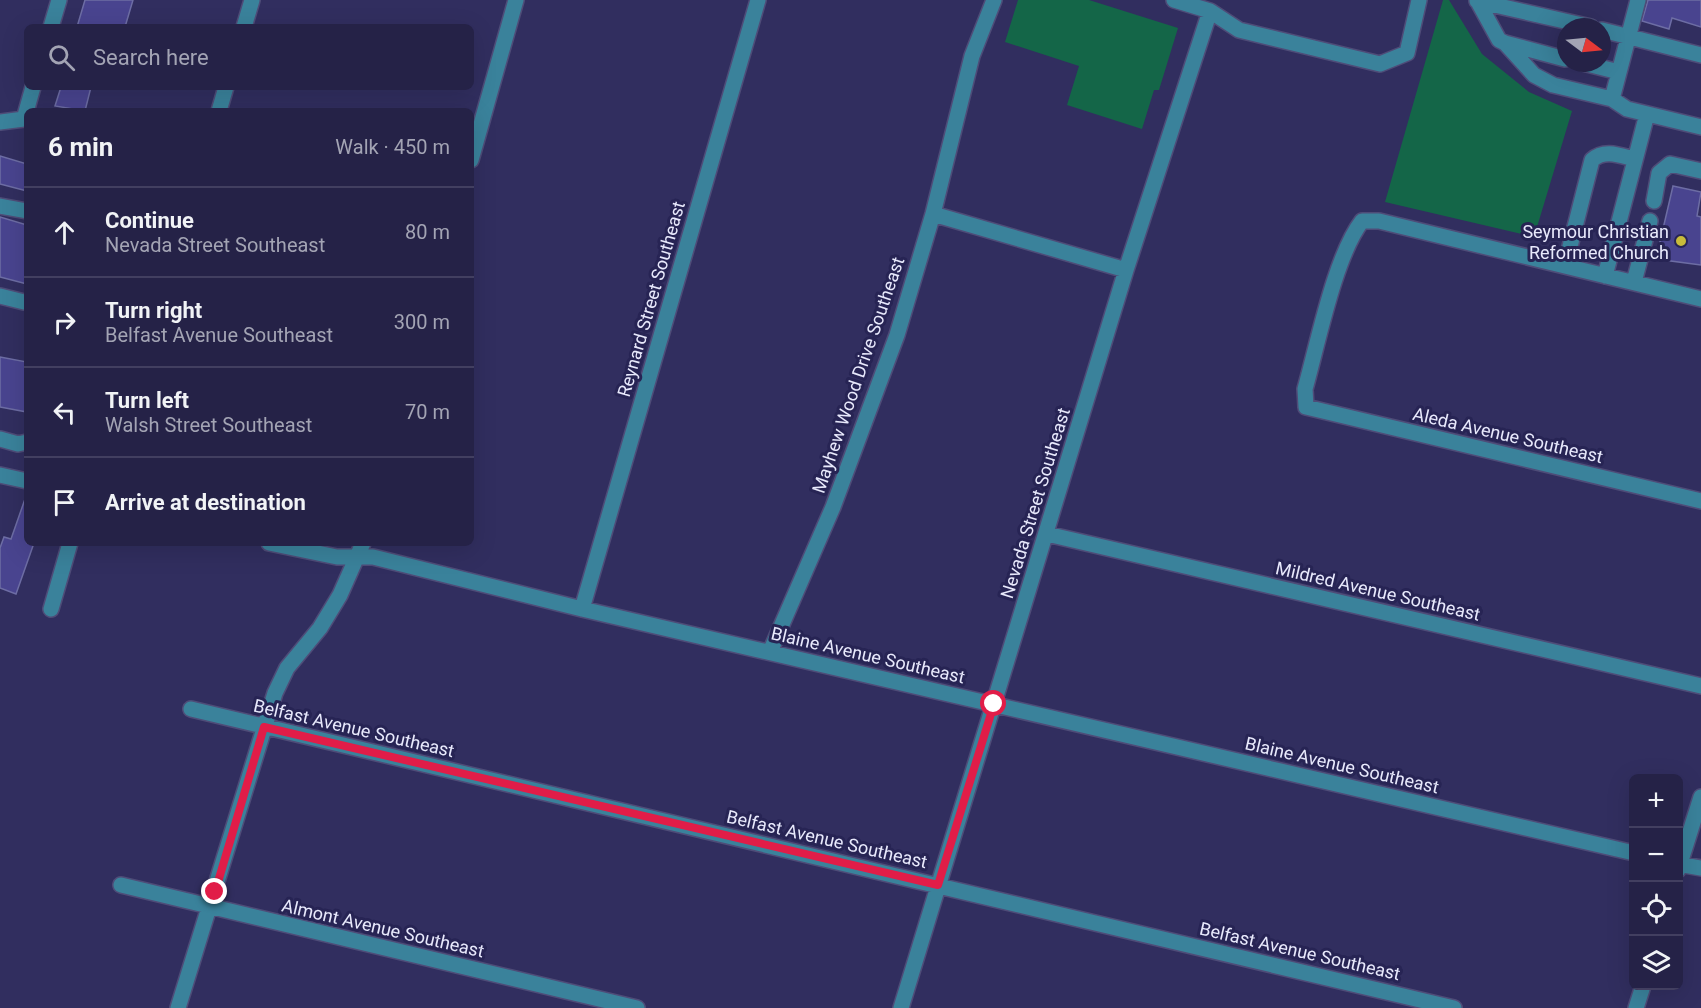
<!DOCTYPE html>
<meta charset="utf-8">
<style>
body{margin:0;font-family:Roboto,sans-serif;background:#312f52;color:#f1f3f6}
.controls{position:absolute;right:18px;bottom:18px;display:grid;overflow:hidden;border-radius:9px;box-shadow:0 6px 24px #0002}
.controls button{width:54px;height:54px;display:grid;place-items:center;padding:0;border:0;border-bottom:2px solid #423f60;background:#252247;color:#f1f3f6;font:30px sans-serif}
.compass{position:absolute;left:1557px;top:18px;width:54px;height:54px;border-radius:50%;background:#252247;box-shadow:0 6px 24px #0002;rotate:106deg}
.stop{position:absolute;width:18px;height:18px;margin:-14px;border:4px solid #e11d48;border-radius:50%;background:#fff}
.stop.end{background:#e11d48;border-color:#fff;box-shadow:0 2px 6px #0008}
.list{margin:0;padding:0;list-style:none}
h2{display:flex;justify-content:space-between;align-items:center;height:78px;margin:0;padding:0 24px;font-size:26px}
h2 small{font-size:20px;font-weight:400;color:#a3a4b4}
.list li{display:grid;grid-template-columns:39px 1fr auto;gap:18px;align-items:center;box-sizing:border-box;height:90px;padding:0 24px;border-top:2px solid #423f60}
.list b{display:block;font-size:22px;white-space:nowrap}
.list p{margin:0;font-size:20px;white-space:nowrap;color:#a3a4b4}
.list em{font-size:20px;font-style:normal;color:#a3a4b4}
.icon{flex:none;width:33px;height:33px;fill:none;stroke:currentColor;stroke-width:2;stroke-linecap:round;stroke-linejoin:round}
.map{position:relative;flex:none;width:1701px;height:1008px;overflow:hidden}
.search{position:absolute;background:#252247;box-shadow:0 6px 24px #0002;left:24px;top:24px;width:450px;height:66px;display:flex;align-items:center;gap:15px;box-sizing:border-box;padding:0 21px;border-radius:9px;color:#a3a4b4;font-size:22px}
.panel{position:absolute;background:#252247;box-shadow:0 6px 24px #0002;left:24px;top:108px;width:450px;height:438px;border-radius:9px}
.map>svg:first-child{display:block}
.green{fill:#146648}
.building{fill:#49448f;stroke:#6d6da4;stroke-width:1.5}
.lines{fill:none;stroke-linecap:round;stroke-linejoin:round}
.minor-casing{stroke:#4e4c78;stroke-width:18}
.minor{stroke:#3a829b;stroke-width:15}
.route{stroke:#e11d48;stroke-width:8}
.poi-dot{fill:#c8bb3b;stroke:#272454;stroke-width:2}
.labels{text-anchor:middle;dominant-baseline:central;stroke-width:6;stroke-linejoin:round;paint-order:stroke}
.poi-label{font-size:18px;fill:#e8e9fc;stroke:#272454;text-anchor:end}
.street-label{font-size:18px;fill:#e8e9fc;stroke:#272454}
</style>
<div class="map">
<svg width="1701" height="1008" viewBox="0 0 1701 1008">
<rect width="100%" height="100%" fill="#312e5f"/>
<path class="green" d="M1018,0h71l89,28 -19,62h-5l-12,39 -75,-24 12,-39 -74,-24z
M1443,0h6l33,54 47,38 43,19 -38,126 -149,-35z"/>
<path class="building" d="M85,0h48l-8,27h-48z
M1648,0h53v27l-29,-9 -3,11 -27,-8z
M61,87h30l-6,24 -30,-5z
M0,156l27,8v27l-27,-7z
M1673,186l28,6 -4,24 4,1v48l-45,-6z
M0,217l27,8v59l-27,-7z
M0,357l27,5v50l-27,-5z
M25,499l2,44h7l-18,51 -16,-6v-40l4,-11 7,2z"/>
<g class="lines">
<g class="minor-casing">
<path id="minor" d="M1174,0l36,11 29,19 141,34 27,-11 12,-53
M1477,0l22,40 6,3 29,32 19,10 59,14 15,10 74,18
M1477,1l114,26
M51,27l8,-27
M244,27l8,-27
M1602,30l99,25
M1505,43l60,16
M1583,63l36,9
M1612,99l26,-99
M219,111l7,-24
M0,122l24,-3 9,-32
M471,160l45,-160
M1654,201l5,-28 11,-9 31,7
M0,206l27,5
M933,214l193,56
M1565,266l27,-106c12,-11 27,-5 42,-1
M1605,276l42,-162
M1634,282l16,-61
M0,296l24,6
M1701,299l-322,-78h-17c-27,35 -44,122 -57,168l1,18 395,94
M0,439l18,5 9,-2
M0,475l27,6
M1047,534l654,152
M269,543l68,14h36l209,52 1052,244
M51,609l19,-66
M582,609l176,-609
M770,652l63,-145 64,-172 36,-121 39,-158 22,-56
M191,709l1263,299
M1678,864l23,4
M1678,870l23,-73
M121,885l516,123
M178,1008l97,-315 12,-25 33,-40 20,-33 23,-52
M901,1008l225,-738 84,-259
M1636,1008l7,-22"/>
</g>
<use href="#minor" class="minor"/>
</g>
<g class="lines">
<path class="route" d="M215,892l49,-165 674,158 56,-181"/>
</g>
<circle class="poi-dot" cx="1681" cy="241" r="6"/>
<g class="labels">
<g class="poi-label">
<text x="1669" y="231">Seymour Christian<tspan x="1669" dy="21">Reformed Church</tspan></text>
</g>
<g class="street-label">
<text transform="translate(651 299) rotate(-74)">Reynard Street Southeast</text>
<text transform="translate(858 375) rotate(-71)">Mayhew Wood Drive Southeast</text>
<text transform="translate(1508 435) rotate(13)">Aleda Avenue Southeast</text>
<text transform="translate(1035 503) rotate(-73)">Nevada Street Southeast</text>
<text transform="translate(1378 591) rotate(13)">Mildred Avenue Southeast</text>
<text transform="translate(868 655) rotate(13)">Blaine Avenue Southeast</text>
<text transform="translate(354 728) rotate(13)">Belfast Avenue Southeast</text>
<text transform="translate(1342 765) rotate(13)">Blaine Avenue Southeast</text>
<text transform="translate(827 839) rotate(13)">Belfast Avenue Southeast</text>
<text transform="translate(383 928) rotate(13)">Almont Avenue Southeast</text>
<text transform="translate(1300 951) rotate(13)">Belfast Avenue Southeast</text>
</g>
</g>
</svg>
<div class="controls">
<button>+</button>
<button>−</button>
<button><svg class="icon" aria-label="locate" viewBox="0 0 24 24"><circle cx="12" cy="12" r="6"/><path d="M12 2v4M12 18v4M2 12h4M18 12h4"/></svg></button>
<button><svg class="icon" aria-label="layers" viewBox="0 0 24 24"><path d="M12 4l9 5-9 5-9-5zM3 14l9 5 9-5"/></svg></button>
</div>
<svg class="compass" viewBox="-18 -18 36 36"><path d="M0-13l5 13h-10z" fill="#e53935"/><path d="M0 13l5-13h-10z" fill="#a3a4b4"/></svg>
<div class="stop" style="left:994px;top:704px"></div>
<div class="stop end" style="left:215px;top:892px"></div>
<div class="search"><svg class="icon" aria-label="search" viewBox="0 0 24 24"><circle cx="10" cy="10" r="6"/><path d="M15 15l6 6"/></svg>Search here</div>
<section class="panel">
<h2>6 min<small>Walk · 450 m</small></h2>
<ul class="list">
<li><svg class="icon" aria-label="ahead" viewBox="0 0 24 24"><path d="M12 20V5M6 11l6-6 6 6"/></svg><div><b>Continue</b><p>Nevada Street Southeast</p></div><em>80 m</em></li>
<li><svg class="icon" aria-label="right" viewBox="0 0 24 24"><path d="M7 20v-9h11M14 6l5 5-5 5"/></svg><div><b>Turn right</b><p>Belfast Avenue Southeast</p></div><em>300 m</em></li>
<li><svg class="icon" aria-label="left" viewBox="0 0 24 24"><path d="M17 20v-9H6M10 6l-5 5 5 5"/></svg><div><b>Turn left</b><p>Walsh Street Southeast</p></div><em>70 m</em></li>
<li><svg class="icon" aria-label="arrive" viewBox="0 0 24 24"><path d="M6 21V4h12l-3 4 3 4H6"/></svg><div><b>Arrive at destination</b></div></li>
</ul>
</section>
</div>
